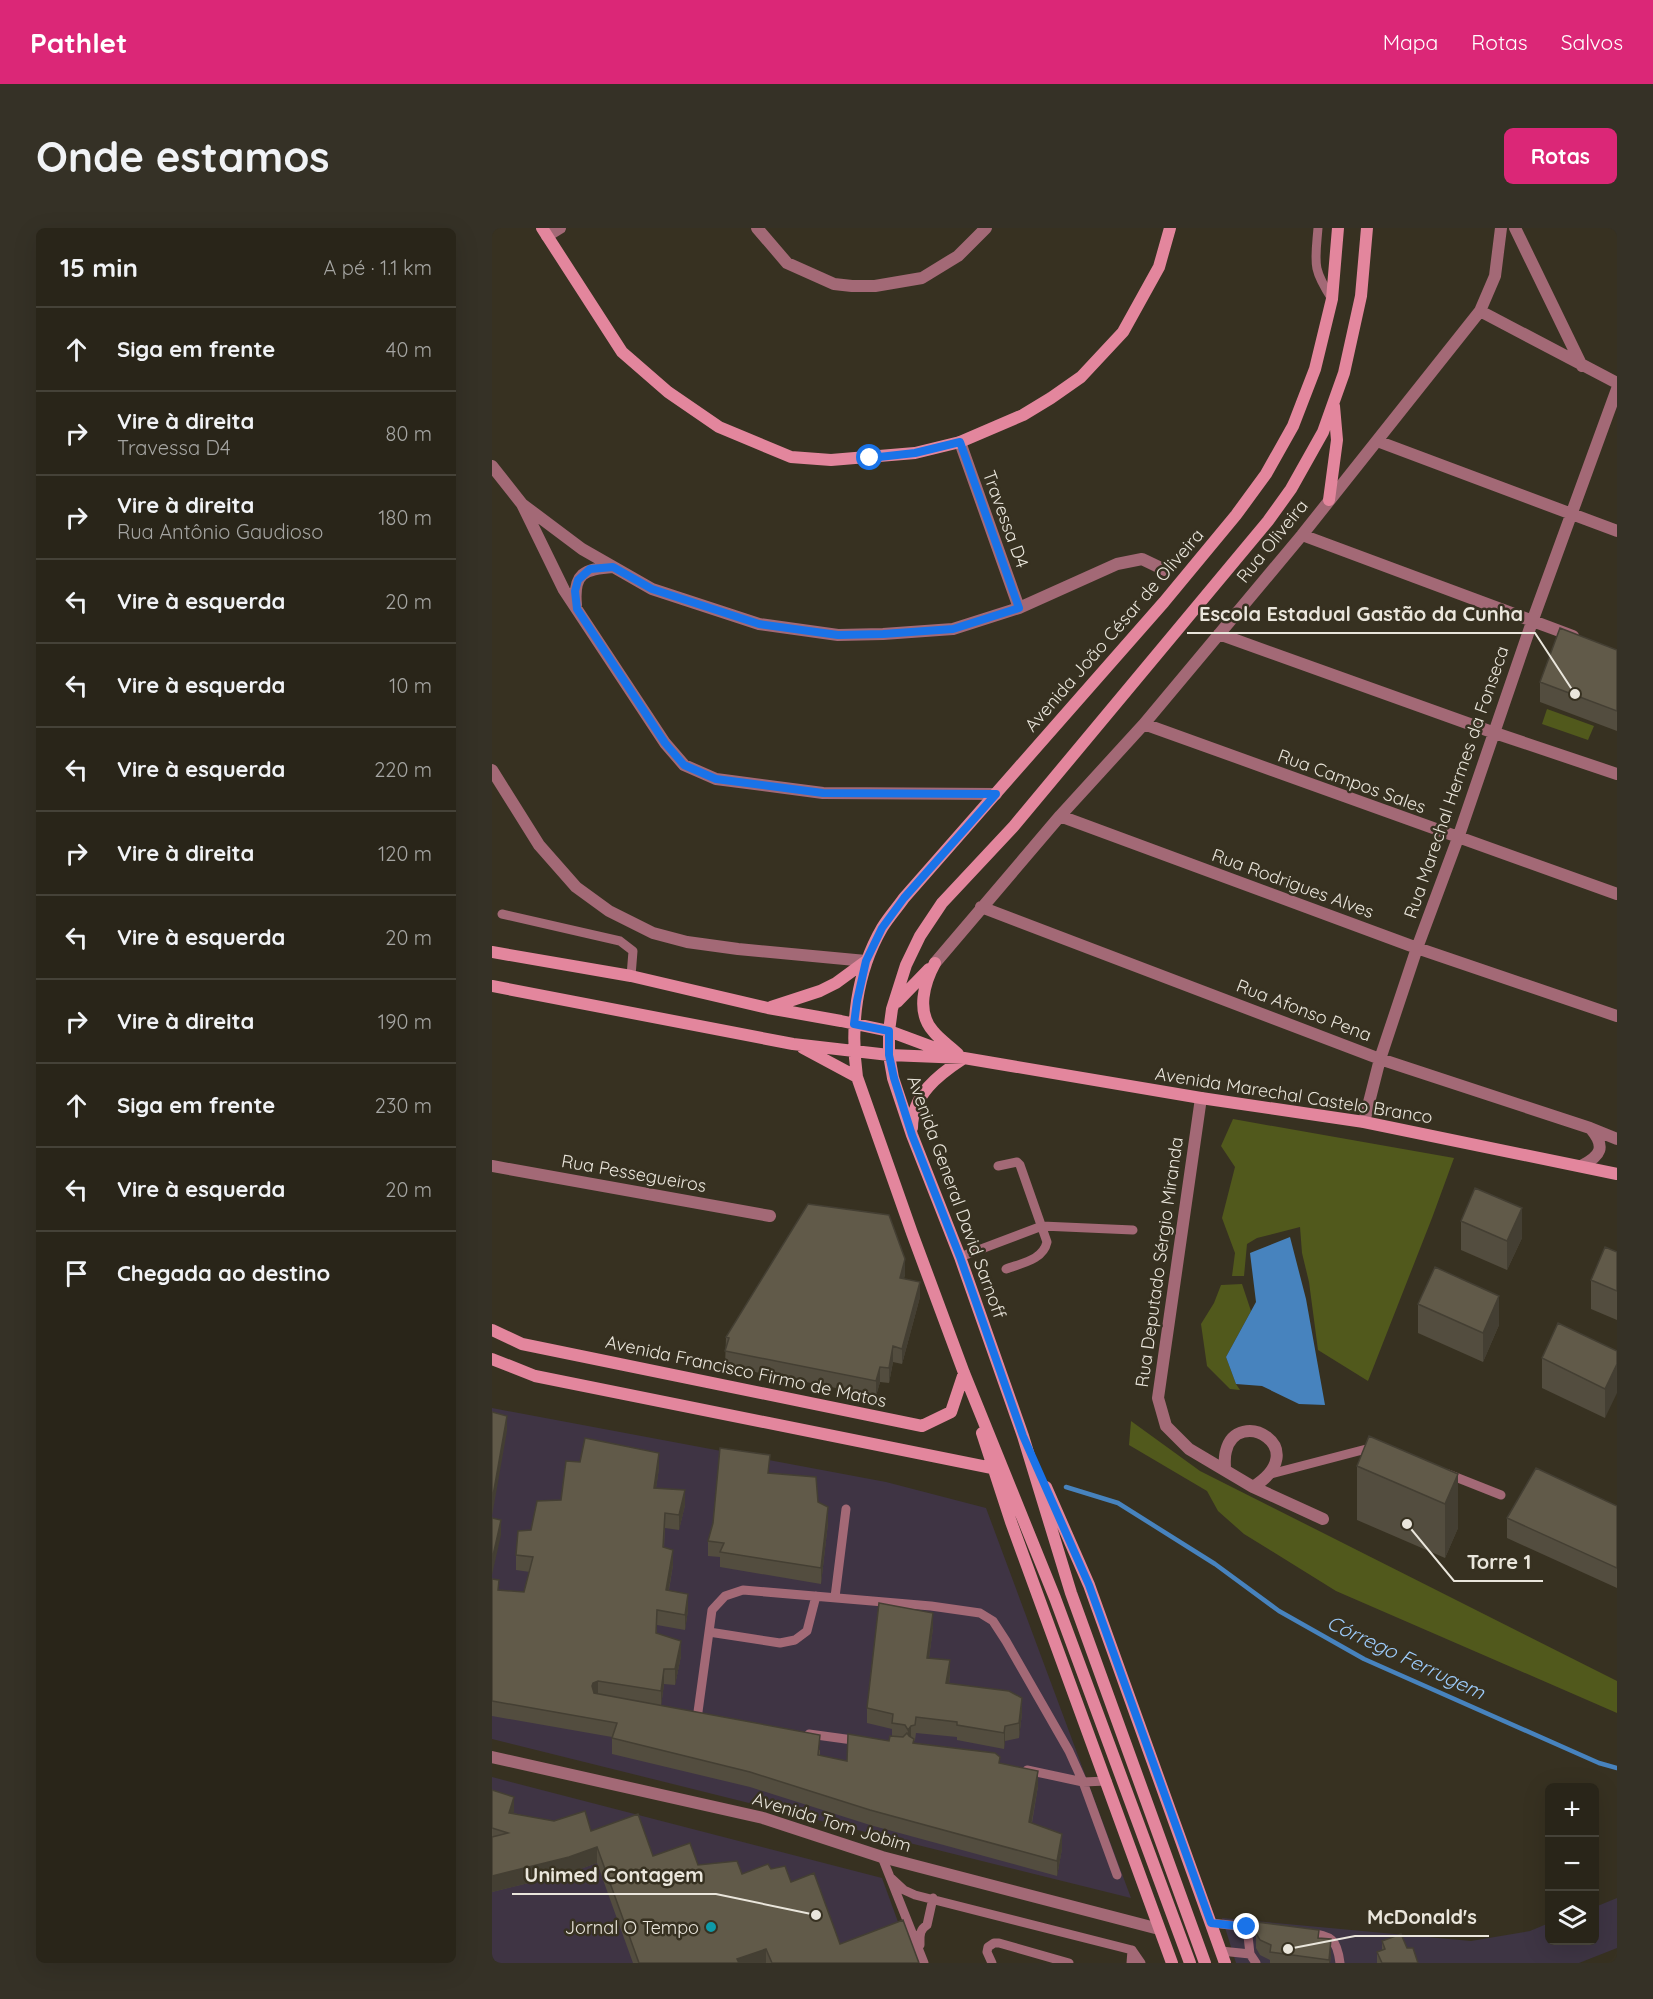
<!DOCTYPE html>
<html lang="pt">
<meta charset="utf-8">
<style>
body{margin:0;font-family:Quicksand,sans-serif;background:#353126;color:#f1f3f6}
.controls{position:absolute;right:18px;bottom:18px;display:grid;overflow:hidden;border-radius:9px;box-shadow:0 6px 24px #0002}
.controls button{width:54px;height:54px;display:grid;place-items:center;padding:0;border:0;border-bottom:2px solid #454238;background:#292519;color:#f1f3f6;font:30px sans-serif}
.stop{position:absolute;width:18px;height:18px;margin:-14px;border:4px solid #1a73e8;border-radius:50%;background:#fff}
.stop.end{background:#1a73e8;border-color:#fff;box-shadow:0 2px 6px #0008}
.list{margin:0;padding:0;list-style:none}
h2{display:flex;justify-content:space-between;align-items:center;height:78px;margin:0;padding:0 24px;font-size:26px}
h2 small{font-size:20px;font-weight:400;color:#a5a5a2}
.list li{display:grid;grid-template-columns:39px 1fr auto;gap:18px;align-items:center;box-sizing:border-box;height:84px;padding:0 24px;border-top:2px solid #454238}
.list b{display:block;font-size:22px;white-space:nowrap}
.list p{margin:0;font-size:20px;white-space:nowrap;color:#a5a5a2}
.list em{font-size:20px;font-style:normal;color:#a5a5a2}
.icon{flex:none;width:33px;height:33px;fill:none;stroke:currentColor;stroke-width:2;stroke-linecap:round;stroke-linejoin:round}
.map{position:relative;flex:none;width:1125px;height:1735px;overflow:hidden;border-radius:9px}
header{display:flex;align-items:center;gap:36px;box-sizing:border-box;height:84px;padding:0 30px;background:#db2777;color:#fff}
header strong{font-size:28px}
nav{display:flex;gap:33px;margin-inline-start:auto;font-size:21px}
.intro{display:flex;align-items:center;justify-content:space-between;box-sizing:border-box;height:144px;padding:0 36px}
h1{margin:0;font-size:42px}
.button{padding:15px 27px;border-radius:9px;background:#db2777;color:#fff;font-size:21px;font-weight:700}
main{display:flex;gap:36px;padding:0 36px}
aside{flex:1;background:#292519;border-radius:9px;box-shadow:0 6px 24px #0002}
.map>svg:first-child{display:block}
.commercial{fill:#3e3544}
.industrial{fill:#3f3444}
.green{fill:#51591c}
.water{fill:#4783be}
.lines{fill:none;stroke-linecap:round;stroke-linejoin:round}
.stream{stroke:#4783be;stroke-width:4.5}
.lane{stroke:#a36976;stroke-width:9}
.street{stroke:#a36976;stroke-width:12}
.secondary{stroke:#e3869d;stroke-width:12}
.wall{fill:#534d3f}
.shaded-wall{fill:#443f33}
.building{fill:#615a49;stroke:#443f33;stroke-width:1.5}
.route{stroke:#1a73e8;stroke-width:8}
.culture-dot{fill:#0f9aa8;stroke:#373121;stroke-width:2}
.labels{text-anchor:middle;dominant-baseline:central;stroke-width:5;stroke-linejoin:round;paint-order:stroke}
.street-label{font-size:18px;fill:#eae6dc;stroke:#373121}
.poi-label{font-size:18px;fill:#eae6dc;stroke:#373121;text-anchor:end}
.water-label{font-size:20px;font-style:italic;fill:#9dccfc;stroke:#373121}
.leader{fill:none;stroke:#eae6dc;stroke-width:2}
.callout-dot{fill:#eae6dc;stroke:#373121;stroke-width:2}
.callout-label{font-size:20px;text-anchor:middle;font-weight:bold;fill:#eae6dc;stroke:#373121;stroke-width:5;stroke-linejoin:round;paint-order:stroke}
</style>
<header>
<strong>Pathlet</strong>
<nav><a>Mapa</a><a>Rotas</a><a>Salvos</a></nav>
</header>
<div class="intro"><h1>Onde estamos</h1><a class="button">Rotas</a></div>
<main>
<aside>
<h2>15 min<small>A pé · 1.1 km</small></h2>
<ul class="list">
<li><svg class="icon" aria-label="ahead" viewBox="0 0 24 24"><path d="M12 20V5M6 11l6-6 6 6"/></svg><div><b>Siga em frente</b></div><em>40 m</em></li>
<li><svg class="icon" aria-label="right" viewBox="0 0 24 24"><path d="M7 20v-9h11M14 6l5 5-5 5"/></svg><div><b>Vire à direita</b><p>Travessa D4</p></div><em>80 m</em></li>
<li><svg class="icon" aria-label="right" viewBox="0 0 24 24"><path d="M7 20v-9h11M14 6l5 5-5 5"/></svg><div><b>Vire à direita</b><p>Rua Antônio Gaudioso</p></div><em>180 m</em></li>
<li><svg class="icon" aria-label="left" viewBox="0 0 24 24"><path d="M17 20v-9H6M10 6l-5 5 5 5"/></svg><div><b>Vire à esquerda</b></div><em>20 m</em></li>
<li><svg class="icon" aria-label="left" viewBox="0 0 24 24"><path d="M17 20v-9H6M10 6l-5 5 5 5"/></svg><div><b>Vire à esquerda</b></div><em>10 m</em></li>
<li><svg class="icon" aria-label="left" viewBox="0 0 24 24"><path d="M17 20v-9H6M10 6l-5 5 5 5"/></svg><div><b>Vire à esquerda</b></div><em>220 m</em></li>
<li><svg class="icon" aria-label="right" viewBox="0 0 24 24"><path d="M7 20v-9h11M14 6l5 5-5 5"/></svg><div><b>Vire à direita</b></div><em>120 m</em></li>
<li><svg class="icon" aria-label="left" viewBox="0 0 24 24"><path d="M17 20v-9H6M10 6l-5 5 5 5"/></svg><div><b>Vire à esquerda</b></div><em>20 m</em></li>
<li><svg class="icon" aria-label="right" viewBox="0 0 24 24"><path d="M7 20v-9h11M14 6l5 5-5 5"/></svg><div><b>Vire à direita</b></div><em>190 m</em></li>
<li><svg class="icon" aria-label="ahead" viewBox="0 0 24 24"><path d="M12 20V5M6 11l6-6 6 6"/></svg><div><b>Siga em frente</b></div><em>230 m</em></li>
<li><svg class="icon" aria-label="left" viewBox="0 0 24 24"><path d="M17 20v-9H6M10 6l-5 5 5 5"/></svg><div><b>Vire à esquerda</b></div><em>20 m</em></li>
<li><svg class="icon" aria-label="arrive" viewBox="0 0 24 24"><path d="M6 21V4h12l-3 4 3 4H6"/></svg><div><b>Chegada ao destino</b></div></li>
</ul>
</aside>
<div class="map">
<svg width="1125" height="1735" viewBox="0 0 1125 1735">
<rect width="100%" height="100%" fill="#373121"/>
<path class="commercial" d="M1125,1670v50l-38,15h-343l-14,-45 249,23 59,-10 19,-8 1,17h44l1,-33z"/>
<path class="industrial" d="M0,1180l394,74 100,26 145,390 -639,-159z
M0,1549l390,101 31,85h-421z"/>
<path class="green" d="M1055,481l47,17 -6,14 -46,-16z
M741,891l221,39 -22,60 -64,163 -50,-31 -9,-68 -7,-29 -2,-26 -43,11 -10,6 -3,32h-12l3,-23 -13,-35 13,-51 -14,-21z
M750,1056l9,27 -25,46 10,27 4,6 -10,-1 -23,-23 -6,-42 13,-21 7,-18z
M639,1193l69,50 417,210v32l-281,-122 -92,-57 -26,-23 -11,-20 -78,-46z"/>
<path class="water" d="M798,1009l16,62 19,106 -26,-1 -37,-18 -26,-2 -10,-27 30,-55 -6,-49z"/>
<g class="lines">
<path class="stream" d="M574,1259l52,16 97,61 64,47 85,48 235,104 18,5"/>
<path class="lane" d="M826,0c-3,36 -6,40 14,71
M10,686l118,27 13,10 -2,25
M506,938l19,-4 3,3 27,77c-4,18 -25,21 -41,27
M468,1029l82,-31 91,4
M779,1246l103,-27
M956,1246l53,21
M343,1369l11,-88
M217,1404l71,11 15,-3 12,-9 9,-35
M205,1491l15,-109 13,-14 18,-6 188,16 49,7 13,8 13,20 63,110 14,31 24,-1
M317,1506l51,7
M535,1542l56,12 34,93
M390,1629l42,106
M398,1649l14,13 11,5 217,55 -1,13
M719,1695l56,6
M755,1699l3,27
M816,1705c24,3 29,6 32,30
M428,1717c0,-9 -1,-15 7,-20l6,-27
M640,1722l9,13
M729,1723l29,3 6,9
M500,1735l-5,-11 1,-5 6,-4h5l70,20"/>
<path class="street" d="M265,0l30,35 47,21 18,2h23l47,-8 36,-22 28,-28
M1023,0l67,138
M55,8l13,-8
M988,83l137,72
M885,213l240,90
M468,214l59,166
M0,238l30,38 42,86 101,153 19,22 32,14 107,14 173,1
M30,276l60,45 70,40 107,35 79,11 45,-1 70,-5 66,-21 98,-44 25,-5 23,11
M810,307l271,101
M84,377c-3,-32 8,-36 37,-38
M727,406l273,98 125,42
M652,496l473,170
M0,542l47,75 37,42 33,24 44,22 34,9 51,7 128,12
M568,588l357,132 200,68
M489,679l399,152 210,69 27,11
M443,735l125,-147 84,-92 158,-189 178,-224 15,-35 6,-48
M709,870l-43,300 8,28 23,23 64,38 70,32
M872,894l16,-63 37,-111 41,-110 74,-216 85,-233
M0,938l278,50
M1089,938c20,-10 25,-19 10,-37
M733,1242c0,-6 -1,-13 1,-19 11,-46 89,-3 27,36
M0,1529l271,61 119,39 277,72"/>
<path class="secondary" d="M50,0l80,124 46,40 51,35 72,30 40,3 84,-7 45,-11 63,-27 28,-17 30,-21 42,-45 36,-65 11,-39
M837,272l8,-60 -3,-34
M0,724l139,24 137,32 73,13 48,10 62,23
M443,735c-11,20 -19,49 -2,68 7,9 17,15 25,23
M0,758l301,58 96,11 75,3 237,40 163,24 253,52
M405,774l32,-33
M279,779l49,-16 16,-8 30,-22
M311,820l54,29
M420,900c0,-33 26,-53 52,-70
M0,1102l30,14 400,82 29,-14 13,-39
M0,1131l43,17 457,92
M490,1205l29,89 161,441
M554,1259l43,98 136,378
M698,1735l-135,-365 -91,-225 -52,-140 -55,-156c-7,-51 -1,-104 25,-149 6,-10 15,-20 22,-30l260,-296 72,-87 30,-41 27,-48 22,-57 17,-70 6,-71
M713,1735l-134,-370 -48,-157 -63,-179 -48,-122 -19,-57 -4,-23v-24l3,-22 14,-44 14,-29 22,-33 72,-77 254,-305 23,-32 32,-57 21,-59 17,-77 6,-68"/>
</g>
<path class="wall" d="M1125,422v81l-77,-29v-20z
M969,993l61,17 -15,32 -46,-20z
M1125,1024v68l-26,-11v-29z
M413,1046l-1,5 16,18 -18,67 -9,-2 -4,21 -9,-1 -4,14 -151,-30 1,-29z
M926,1076l81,21 -16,37 -65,-29z
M1125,1123l-12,67 -63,-30v-30z
M88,1234l79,6 -3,20 29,17 -6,25 -14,-2 -1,20 9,17 -4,25 19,20 -3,20 -28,-5v8l24,23 -6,29 -11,-1 -3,22 159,44v6l27,5 42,-20 3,-5v-7l-25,-6v-15l66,-80 -4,30 21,17 -1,9 73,29 -3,25 -14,3 -1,8 -47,-9v-3l-41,-4 -1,7 -1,1v2l86,21 38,22 -6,37 30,26 -5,27 -187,-51 -120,-38 -138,-33v-17l-120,-21v-137l7,12 25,1 6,-20 -14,-2v-15l15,-25 30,-30z
M865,1238l101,8v54l-13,30 -88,-38z
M278,1245l48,29 10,21 -7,61 -101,-17v-10l-12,-1v-15z
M1125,1278v82l-110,-50v-20z
M0,1562l21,23 78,18 62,25 89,18 29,-5 20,13 49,62 79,19h-286l-36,-100 -28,10 -77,19z
M764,1694l63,16 12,17 -1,8h-60v-3l-10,-5 -4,-7z
M890,1713l25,7 11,15h-41v-11l5,-2z"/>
<path class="shaded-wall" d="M1030,980v30l-15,32v-29z
M413,1031v15l-5,19v-15z
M428,1054v15l-18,67v-15z
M1007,1068v29l-16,37v-29z
M401,1118v16l-4,21v-15z
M1125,1136v29l-12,25v-29z
M388,1139v15l-4,14v-15z
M15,1188v15l-15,85v-15z
M167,1225v15l-5,35v-15z
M966,1246v54l-13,30v-54z
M193,1262v15l-6,25v-15z
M336,1279v16l-7,61v-16z
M9,1292v15l-9,40v-15z
M181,1322v15l-7,40v-15z
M196,1366v16l-3,20v-15z
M441,1385v15l-6,45v-15z
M189,1413v15l-6,29v-16z
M458,1432v15l-4,24v-16z
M172,1441v15l-3,22v-15z
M106,1453v15l-5,2 -1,-12 1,-3z
M530,1470v15l-3,25v-15z
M419,1498v15l-3,4v-15z
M513,1498v15l-1,8v-16z
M546,1543v15l-9,51v-15z
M22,1569v15l-5,17v-16z
M570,1606v15l-5,27v-15z
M105,1619v16l-28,10 -77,19v-16z
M839,1711v16l-1,8h-1z
M274,1721v14h-29v-4z"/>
<path class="building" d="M1068,400l57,22v61l-77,-29z
M983,960l47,20 -15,33 -46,-20z
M316,976l81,11 16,44 -5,19 20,4 -18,67 -9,-3 -4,22 -9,-1 -4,14 -151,-30 4,-13 -3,-1z
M1113,1019l12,5v39l-26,-11z
M943,1039l64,29 -16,37 -65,-29z
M1066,1095l59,28v13l-12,25 -63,-31z
M0,1184l15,4 -15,85z
M877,1208l89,38 -13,30 -88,-38z
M93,1210l74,15 -5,35 31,2 -6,25 -14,-2 -2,34 10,3 -7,40 22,4 -3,21 -28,-5 -1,23 25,8 -6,28h-11l-3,22 -63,-10 -5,2 -1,3 2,7 226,42 -2,20 29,6 1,-27 41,7 1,-5 13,1 4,-4 2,3 5,3 -1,4 82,10 5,4 -1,6 39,8 -9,51 33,12 -5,27 -187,-51 -120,-38 -138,-34 5,-15 -125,-22v-122l7,1 -1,10 26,2 9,-35 -17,-2 2,-24 13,-1 6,-29 24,-1 5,-39 14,1z
M228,1220l50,7 -2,18 48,4 2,25 10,5 -7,61 -101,-16 4,-9 -16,-2 5,-18z
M1044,1240l81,38v62l-110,-50z
M0,1290l9,2 -9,40z
M387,1375l54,10 -6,45 23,2 -4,23 63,8 13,7 -3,25 -14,3 -1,7 -47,-8v-3l-41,-5 -1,8 -4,1 -3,4 -3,-5 -13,-2 1,-9 -26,-6z
M0,1562l22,7 -5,16 45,8 31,-10 6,20 47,-17 15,42 37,-13 8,22 39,-4 5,13 26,-10 3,5 14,-3 6,16 23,-9 26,71 63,-24 16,43h-147l-6,-14 -29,10 2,4h-100l-42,-116 -28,10 -77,19v-39l16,-4 -16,-5z
M764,1694l63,8 -1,8 13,1 -2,21 -59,-8 1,-7 -11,-5 -4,-7z
M909,1706l6,14h6l5,15h-36l-5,-11 8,-3 -3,-8z"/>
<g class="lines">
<path class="route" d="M378,230l45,-5 45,-11 59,166 -66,21 -70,5 -45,1 -79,-11 -107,-35 -39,-22 -23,2 -12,11 -3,11 2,18 88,134 19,22 32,14 107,14 173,1 -92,104 -22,30 -16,33 -9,40 -3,23 35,7v24l5,23 18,57 48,122 63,179 66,149 122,338 36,4"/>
</g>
<circle class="culture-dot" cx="219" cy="1699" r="6"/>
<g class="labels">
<g class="street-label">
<text transform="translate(514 291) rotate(70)">Travessa D4</text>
<text transform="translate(780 313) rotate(-51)">Rua Oliveira</text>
<text transform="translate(622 402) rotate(-49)">Avenida João César de Oliveira</text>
<text transform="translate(860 553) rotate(20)">Rua Campos Sales</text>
<text transform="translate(964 554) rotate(-71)">Rua Marechal Hermes da Fonseca</text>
<text transform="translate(801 655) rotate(20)">Rua Rodrigues Alves</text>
<text transform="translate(812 782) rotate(21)">Rua Afonso Pena</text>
<text transform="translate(802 867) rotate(9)">Avenida Marechal Castelo Branco</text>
<text transform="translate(142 945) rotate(10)">Rua Pessegueiros</text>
<text transform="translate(465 969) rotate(70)">Avenida General David Sarnoff</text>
<text transform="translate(667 1034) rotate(-82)">Rua Deputado Sérgio Miranda</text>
<text transform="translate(254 1143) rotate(12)">Avenida Francisco Firmo de Matos</text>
<text transform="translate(340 1594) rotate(17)">Avenida Tom Jobim</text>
</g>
<g class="poi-label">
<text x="207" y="1699">Jornal O Tempo</text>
</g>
<g class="water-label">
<text transform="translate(914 1429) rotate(25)">Córrego Ferrugem</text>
</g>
</g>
<path class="leader" d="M1083 466L1043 405H695M915 1296L962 1353H1051M324 1687L224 1666H20M796 1721L863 1708H997"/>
<g class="callout-dot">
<circle cx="1083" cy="466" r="6"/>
<circle cx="915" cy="1296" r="6"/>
<circle cx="324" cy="1687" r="6"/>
<circle cx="796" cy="1721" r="6"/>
</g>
<g class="callout-label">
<text x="869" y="393">Escola Estadual Gastão da Cunha</text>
<text x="1007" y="1341">Torre 1</text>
<text x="122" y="1654">Unimed Contagem</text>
<text x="930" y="1696">McDonald's</text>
</g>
</svg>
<div class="controls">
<button>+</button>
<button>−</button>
<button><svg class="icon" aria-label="layers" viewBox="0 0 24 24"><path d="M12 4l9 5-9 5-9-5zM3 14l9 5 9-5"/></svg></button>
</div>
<div class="stop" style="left:378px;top:230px"></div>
<div class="stop end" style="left:755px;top:1699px"></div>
</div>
</main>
